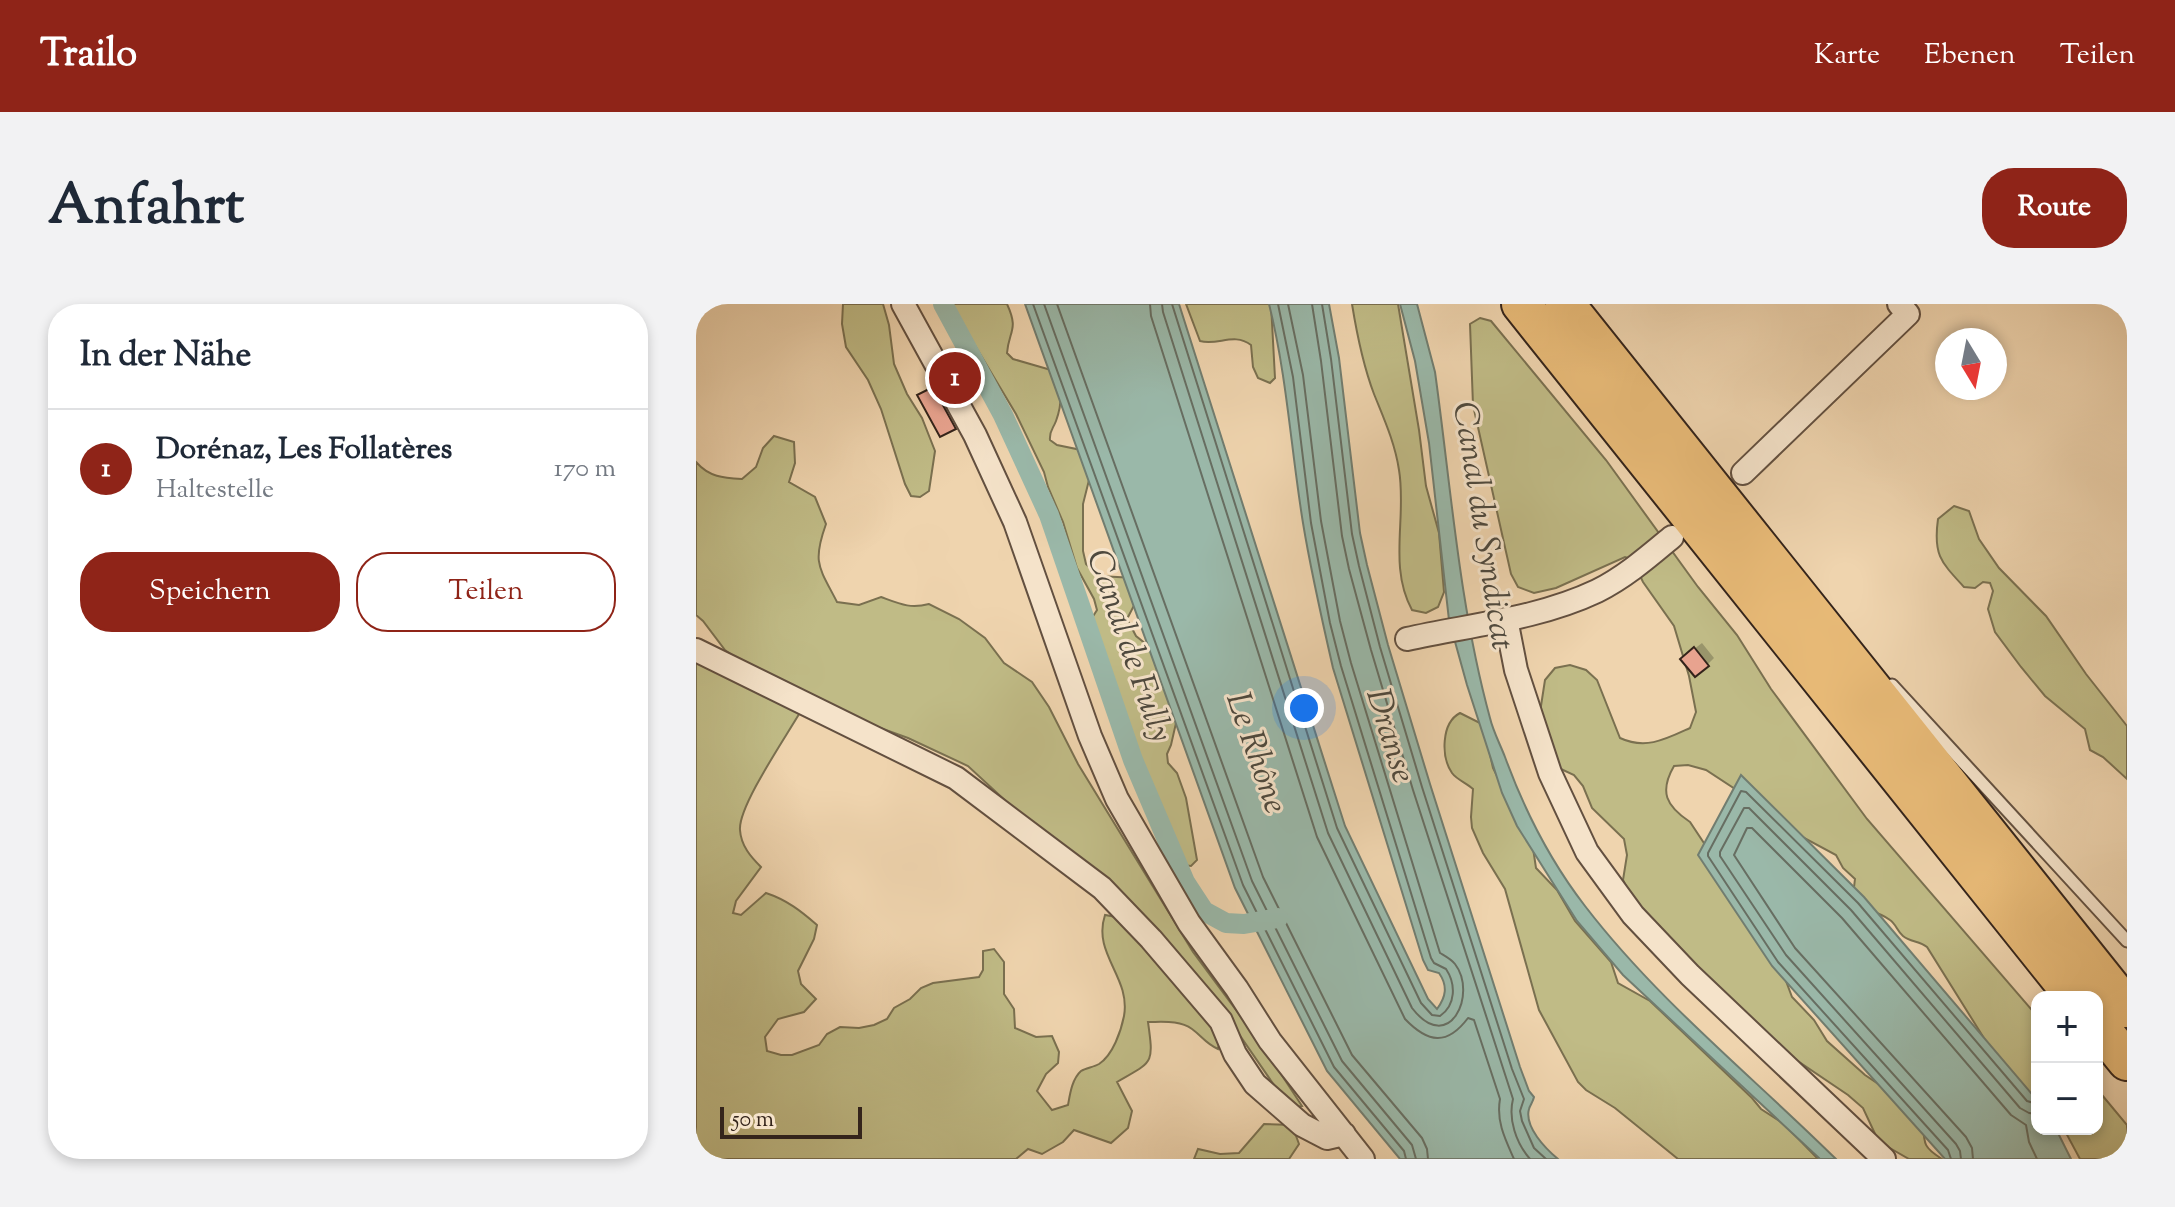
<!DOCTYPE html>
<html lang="de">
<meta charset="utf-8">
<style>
body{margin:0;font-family:"Sorts Mill Goudy",serif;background:#f2f2f3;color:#1f2937}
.controls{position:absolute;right:24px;bottom:24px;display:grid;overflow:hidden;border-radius:16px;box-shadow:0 4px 12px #0003}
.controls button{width:72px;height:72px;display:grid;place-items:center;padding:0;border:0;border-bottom:2px solid #e0e1e3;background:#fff;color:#1f2937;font:40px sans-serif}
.compass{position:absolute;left:1239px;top:24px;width:72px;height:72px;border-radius:50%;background:#fff;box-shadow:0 4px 12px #0003;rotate:170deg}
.scale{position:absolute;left:24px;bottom:20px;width:142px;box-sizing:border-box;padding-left:8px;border:4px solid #34241b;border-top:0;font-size:22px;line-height:28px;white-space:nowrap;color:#34241b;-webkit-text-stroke:6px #f5e3ca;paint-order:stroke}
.you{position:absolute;left:608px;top:404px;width:28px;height:28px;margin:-20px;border:6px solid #fff;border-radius:50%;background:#1a73e8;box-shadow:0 0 0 12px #1a73e833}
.badge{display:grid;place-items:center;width:52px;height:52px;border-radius:50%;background:#8f2418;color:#fff;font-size:26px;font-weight:700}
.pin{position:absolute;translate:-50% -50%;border:4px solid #fff;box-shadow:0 2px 8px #0006}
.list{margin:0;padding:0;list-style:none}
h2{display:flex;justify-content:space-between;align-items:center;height:104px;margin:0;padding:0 32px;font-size:34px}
h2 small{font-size:26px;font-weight:400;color:#747a83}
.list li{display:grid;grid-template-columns:52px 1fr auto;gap:24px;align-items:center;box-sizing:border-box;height:120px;padding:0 32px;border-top:2px solid #e0e1e3}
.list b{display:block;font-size:30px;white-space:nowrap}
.list p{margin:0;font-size:26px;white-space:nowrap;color:#747a83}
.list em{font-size:26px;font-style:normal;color:#747a83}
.actions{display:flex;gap:16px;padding:24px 32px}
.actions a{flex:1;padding:18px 0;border:2px solid #8f2418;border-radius:32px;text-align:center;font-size:28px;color:#8f2418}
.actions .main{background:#8f2418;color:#fff}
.map{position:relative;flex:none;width:1431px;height:855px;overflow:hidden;border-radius:32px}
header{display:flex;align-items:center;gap:48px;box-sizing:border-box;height:112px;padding:0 40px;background:#8f2418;color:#fff}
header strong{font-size:38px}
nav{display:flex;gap:44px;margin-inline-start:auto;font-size:28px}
.intro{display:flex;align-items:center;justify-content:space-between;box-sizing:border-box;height:192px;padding:0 48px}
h1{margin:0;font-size:56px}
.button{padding:20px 36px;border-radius:32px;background:#8f2418;color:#fff;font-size:28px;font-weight:700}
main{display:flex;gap:48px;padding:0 48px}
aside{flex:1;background:#fff;border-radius:32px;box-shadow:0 4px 12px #0003}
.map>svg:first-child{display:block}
.green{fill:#c0bb86;stroke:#7a7050;stroke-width:2}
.water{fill:#9ab8a9;stroke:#717d70;stroke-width:2}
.shadow{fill:#0003}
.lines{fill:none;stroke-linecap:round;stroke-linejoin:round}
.shore{stroke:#676e62;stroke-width:2}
.canal{stroke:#9ab8a9;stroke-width:20}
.building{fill:#e8a38f;stroke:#34241b;stroke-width:2}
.service-casing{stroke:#635040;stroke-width:15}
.minor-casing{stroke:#635040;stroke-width:26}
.motorway-casing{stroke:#34241b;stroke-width:42}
.service{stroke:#f5e3ca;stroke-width:11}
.minor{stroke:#f5e3ca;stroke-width:22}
.motorway{stroke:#e8ba77;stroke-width:38}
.labels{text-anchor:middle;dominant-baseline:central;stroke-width:6;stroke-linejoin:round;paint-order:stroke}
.water-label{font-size:34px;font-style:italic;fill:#4e493e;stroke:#f5e3ca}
</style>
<header>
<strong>Trailo</strong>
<nav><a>Karte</a><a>Ebenen</a><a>Teilen</a></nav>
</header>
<div class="intro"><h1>Anfahrt</h1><a class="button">Route</a></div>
<main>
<aside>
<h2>In der Nähe<small></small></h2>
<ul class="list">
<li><span class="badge">1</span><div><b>Dorénaz, Les Follatères</b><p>Haltestelle</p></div><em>170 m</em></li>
</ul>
<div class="actions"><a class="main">Speichern</a><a>Teilen</a></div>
</aside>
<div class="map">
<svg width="1431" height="855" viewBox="0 0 1431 855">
<rect width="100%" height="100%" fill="#efd4ae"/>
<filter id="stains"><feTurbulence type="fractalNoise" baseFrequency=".0025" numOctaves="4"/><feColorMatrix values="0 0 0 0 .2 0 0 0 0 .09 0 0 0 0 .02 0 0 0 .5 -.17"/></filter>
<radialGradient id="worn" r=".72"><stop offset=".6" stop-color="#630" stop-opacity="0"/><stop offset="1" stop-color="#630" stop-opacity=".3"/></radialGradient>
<path class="green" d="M147,0h40l6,21 5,39 13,30 15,24 13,33 -6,40 -9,6 -9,-1 -6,-12 -24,-75 -13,-29 -22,-33 -4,-23z
M254,0h57c12,26 2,26 0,49l6,6 45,13c4,16 4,33 -2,49 -3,8 -7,10 -6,19l7,5 24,5 10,22 -8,32v47l3,13 12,12 38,2 5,14 -14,27 9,17 29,23 16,42 -10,44 -4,9 1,9 9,10 9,25 11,62 -6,6 -8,-1 -9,-10 -34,-97 -38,-100 -12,-18v-19l7,-11 -3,-11 -17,-31 -14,-46 -15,-35 -4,-15 -28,-58z
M490,0h85l4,74 -5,5 -12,-5 -5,-11 -2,-22c-17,-13 -33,1 -51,-4z
M656,0h46l21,126 7,56 13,47 5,59 -6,15 -12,6 -14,-3c-24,-44 -5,-93 -13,-140 -4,-27 -15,-51 -25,-76 -11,-29 -17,-59 -22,-90z
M784,14l11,3 115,139 92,127 39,48 34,54 96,130 170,197v90l-35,-39 -75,-120c-7,-6 -17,-5 -24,-11 -6,-5 -7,-12 -13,-16 -10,-8 -26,-11 -38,-16l3,-25 -12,-11 -7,-13 -43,-23 -29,-24 -58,-38 -18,-5 -14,1c-15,26 -8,40 16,56l84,127 18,48 22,23 13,21 38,34 43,29 15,18c1,22 0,25 19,37h-33l-21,-12 -11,-9 -14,-30 -15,-13 -157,-106 -18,-15 -14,-19 -36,-75 4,-25 -3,-16 -32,-31 -9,-22 -9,-11 -13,-6 -24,-6 -3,-12 11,-71 10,-12 15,-3 16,5 11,10 23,58c26,12 46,1 70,-10l6,-16 -7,-36 -15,-50 -31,-44 -11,-23 -7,-2 -69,31 -22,5 -16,-6 -7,-13 -38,-169 -3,-81z
M78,132l20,6 1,21 -6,19 26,15 11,27c-14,39 -7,43 11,78l22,3 22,-8c19,7 29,12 48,7l30,15 26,19 19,25 28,19 17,25 29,57 115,188 69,93 40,61 -5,1 -12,-6 -62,-90 -104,-120 -26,-23 -84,-64 -41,-38 -60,-28 -36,-13 -116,-52 -31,-23 -22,-29 -7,-6v-153c13,15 27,16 46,17l14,-12 7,-19z
M1258,202l15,5 10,28 20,29 47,48 40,58 41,52v53l-24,-22 -13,-7 -5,-21 -40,-33 -24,-29 -26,-35 -7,-23 5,-18 -3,-8 -7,-1 -8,6 -11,-1c-23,-25 -31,-32 -26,-68z
M0,347l106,58c-14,25 -64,97 -62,121 1,16 11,27 21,37l-25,34 -3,12 8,2 25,-22c21,7 35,18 51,32l-3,14 -16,32 3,13 15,15 -12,13 -26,7 -13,18 2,14 14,4h11l27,-10 8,-11 13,-7 19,1 15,-3 13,-6 7,-11 16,-9 11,-11 12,-5 46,-6 4,-7v-19l11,-2 10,13v32l10,15 1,19 21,9 16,-1 7,16 -1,11 -12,11 -9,17 15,19 16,-5c2,-11 4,-26 13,-34 5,-3 13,-4 18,-7 14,-9 22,-33 25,-48 7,-39 -32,-62 -19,-101l11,2 106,114 -4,18c-13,-6 -15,-12 -26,-20 -12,-9 -29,-7 -44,-7 6,43 5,39 -31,60l15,29 -4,17 -17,15 -37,-13 -11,12 -21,12 -14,-5 -12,10h-320z
M764,409l20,10 6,13 7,32 40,80 3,20 21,22 18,31 36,41 7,21 32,18 102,97 9,11 23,15 34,35h-140l-63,-51 -29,-18 -8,-8 -39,-72 -34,-121 -22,-36 -11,-25 -1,-11 2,-28c-6,-6 -16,-9 -21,-16 -11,-16 -11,-50 8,-60z
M1401,785l30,36v34h-47l-14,-26 -1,-4h32z
M568,820l28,1 7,19 -10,15h-95l4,-10 22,5 19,-1z"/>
<path class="water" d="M329,0h154l166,522 83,173 9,10c9,-12 11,-23 2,-36l-11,-3 -5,-10 -90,-292c-11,-48 -22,-96 -30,-145 -12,-73 -16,-147 -34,-219h60l10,54 21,175 7,32 21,80 42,139 90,283 9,24 5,6c-1,5 -4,8 -5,12 -5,18 17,40 29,50h-158l-73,-88 -92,-183z
M704,0h17l18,68c16,115 24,233 55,346 3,13 10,26 15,39 19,52 46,105 80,149 73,95 166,169 251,253h-16l-197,-184 -46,-54 -60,-95 -15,-33 -35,-108 -18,-65 -20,-177 -14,-82z
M1045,471l123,122 173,203v29h19l15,30h-126l-173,-193 -74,-111z"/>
<path class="shadow" d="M243,78l22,39 -7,6 -34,-32 6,-6z
M1006,339l12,15 -6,6 -19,-11z"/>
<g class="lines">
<path class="shore" d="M337,0l210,581 91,182 70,84 2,8
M348,0l208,577 90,180 70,84 4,14
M361,0l206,573 89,178 70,83 5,11 1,10
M454,0l1,12 166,521 88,182c23,24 42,27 63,-1l6,2 26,79c-4,22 5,40 14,60
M466,0l1,8 165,521 84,175c37,48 66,-14 43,-44 -4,-5 -10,-8 -15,-11l-89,-290 -11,-42 -19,-100 -18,-146 -15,-71
M476,0l165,524 84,175 11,12 8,1c16,-11 16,-32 6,-47l-12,-6 -3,-5 -90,-292 -11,-43 -19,-100 -18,-146 -15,-73
M616,0l9,57 21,175 7,33 22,81 42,140 100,309c-5,20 3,44 17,60
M626,0l9,55 21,175 7,32 21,81 42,140 90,282 12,30 -4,12 2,10 12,27 12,11
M1255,855l-3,-9 -170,-188 -70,-106v-3l33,-62 5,1 112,111 169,198 10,3
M1265,855l-1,-8 -4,-7 -170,-189 -66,-99v-4l24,-44h5l102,102 169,198 9,5 8,1
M1277,855l-1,-11 -6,-11 -171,-189 -61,-93 13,-27h5l90,90 169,197 15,10 3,17 8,17"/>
<path class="canal" d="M247,0l60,111 46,100 84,245 52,122 19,29 22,12 18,1 34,-6"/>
</g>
<path class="building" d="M237,83l23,42 -16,8 -23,-42z
M998,343l15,19 -14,11 -15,-18z"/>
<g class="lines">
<g class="service-casing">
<path id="service" d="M1196,381l235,256"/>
</g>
<g class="minor-casing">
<path id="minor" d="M207,0l72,131 40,87 75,214 27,63 72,124 48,66 33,52 93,118
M1047,169l165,-159 -9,-10
M810,315l10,51 34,103 37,79 46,63 57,60 194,184
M711,335c63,-14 131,-20 190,-48 28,-14 51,-34 75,-54
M0,346l260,128 146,110 49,51 70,82 14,33 20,30 47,41 25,13 17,-4"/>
</g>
<g class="motorway-casing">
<path id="motorway" d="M825,0l554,693
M869,0l562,704
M1401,720l30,37"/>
</g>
<use href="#service" class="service"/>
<use href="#minor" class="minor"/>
<use href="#motorway" class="motorway"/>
</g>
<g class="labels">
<g class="water-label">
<text transform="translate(786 222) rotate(81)">Canal du Syndicat</text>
<text transform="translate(432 342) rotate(71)">Canal de Fully</text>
<text transform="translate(693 432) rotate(73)">Dranse</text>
<text transform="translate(559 449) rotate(71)">Le Rhône</text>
</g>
</g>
<rect width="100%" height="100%" filter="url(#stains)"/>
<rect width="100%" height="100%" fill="url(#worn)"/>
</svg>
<div class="controls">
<button>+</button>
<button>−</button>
</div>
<svg class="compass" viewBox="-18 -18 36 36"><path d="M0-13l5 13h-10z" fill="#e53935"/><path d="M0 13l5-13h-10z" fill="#747a83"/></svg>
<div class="scale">50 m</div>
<div class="you"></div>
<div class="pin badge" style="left:259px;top:74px">1</div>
</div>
</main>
